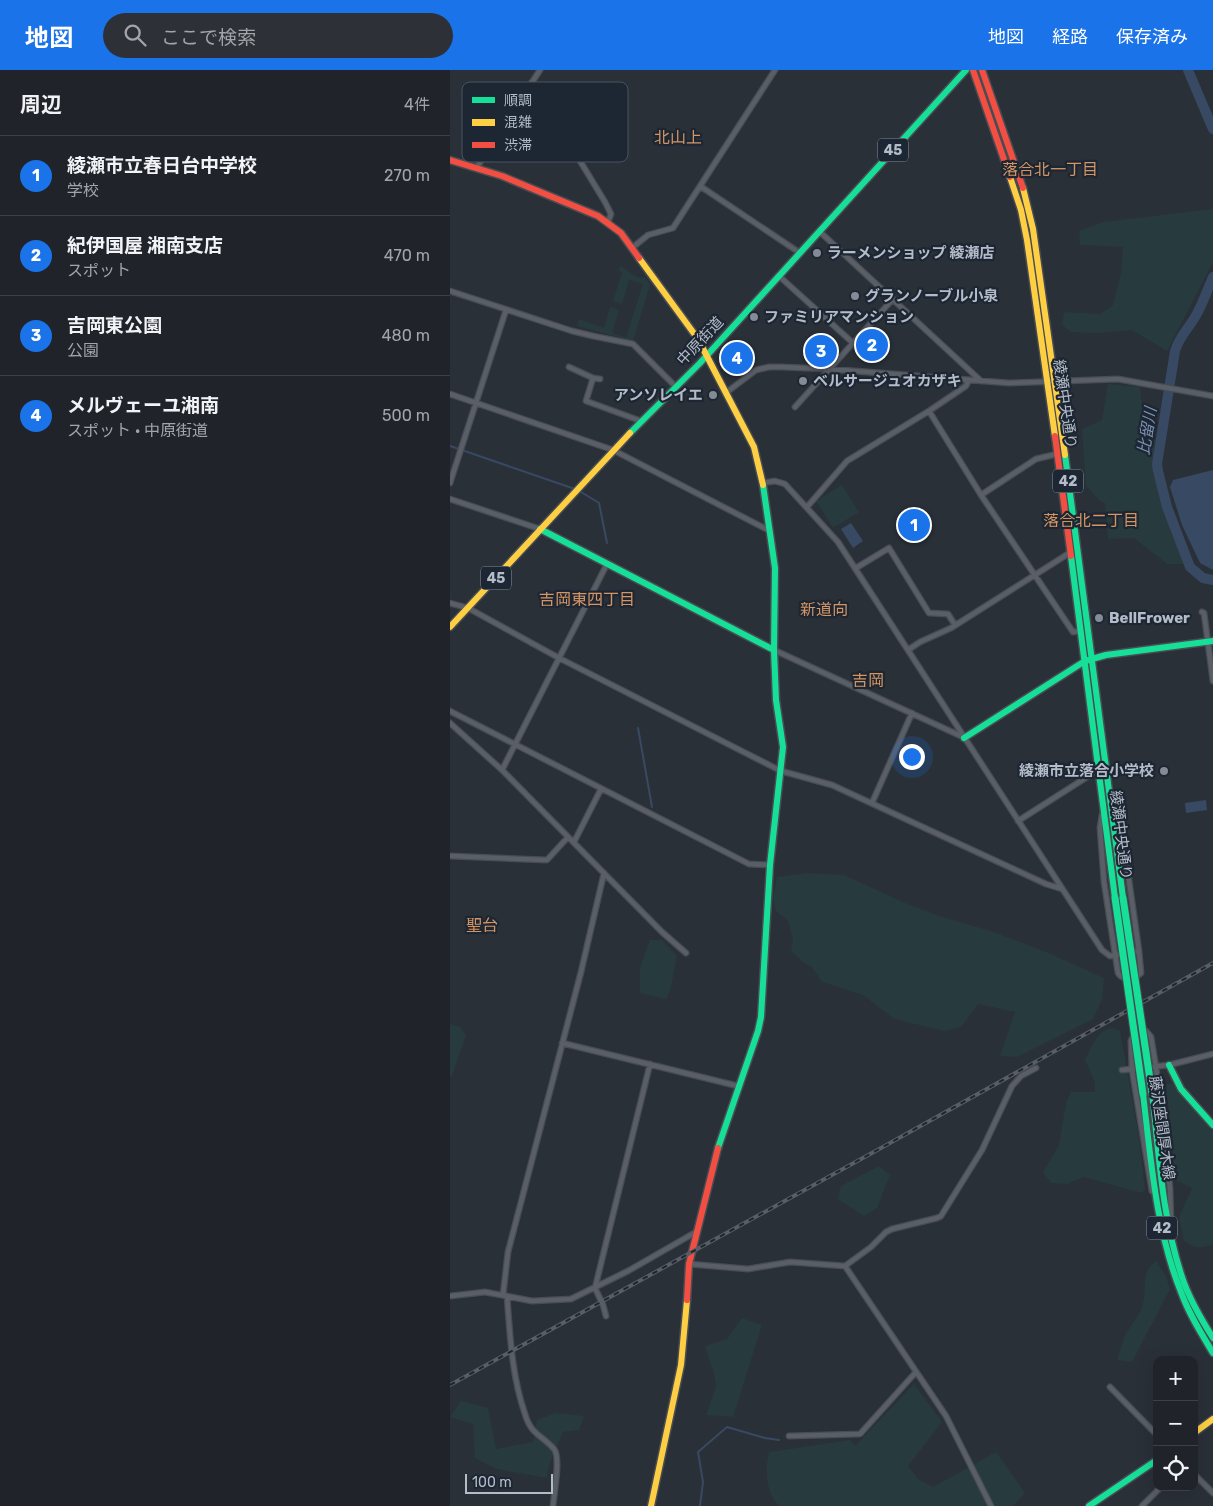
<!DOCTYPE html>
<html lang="ja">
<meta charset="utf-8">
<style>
body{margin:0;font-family:Rubik,"Noto Sans JP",sans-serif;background:#2d3036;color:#f1f3f6}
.controls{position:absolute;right:15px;bottom:15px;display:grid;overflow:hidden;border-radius:10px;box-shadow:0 5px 20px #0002}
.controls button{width:45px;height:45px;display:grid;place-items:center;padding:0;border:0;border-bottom:1px solid #3d4147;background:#20242a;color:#f1f3f6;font:25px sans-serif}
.scale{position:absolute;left:15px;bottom:12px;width:88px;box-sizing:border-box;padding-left:5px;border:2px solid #b4bcc9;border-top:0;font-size:14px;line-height:18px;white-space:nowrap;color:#b4bcc9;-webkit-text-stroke:4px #1d2633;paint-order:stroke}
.you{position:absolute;left:461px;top:686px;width:18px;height:18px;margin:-12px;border:4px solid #fff;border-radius:50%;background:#1a73e8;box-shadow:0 0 0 8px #1a73e833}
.badge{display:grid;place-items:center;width:32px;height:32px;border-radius:50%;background:#1a73e8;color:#fff;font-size:16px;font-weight:700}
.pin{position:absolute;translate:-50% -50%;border:2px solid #fff;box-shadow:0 1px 5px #0006}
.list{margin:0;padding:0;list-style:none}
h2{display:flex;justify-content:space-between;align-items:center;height:65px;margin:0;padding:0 20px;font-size:21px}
h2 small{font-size:16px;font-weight:400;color:#a2a4a8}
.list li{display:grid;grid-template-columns:32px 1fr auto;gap:15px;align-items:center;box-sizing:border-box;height:80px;padding:0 20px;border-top:1px solid #3d4147}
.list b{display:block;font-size:19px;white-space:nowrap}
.list p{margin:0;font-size:16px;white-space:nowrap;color:#a2a4a8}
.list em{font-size:16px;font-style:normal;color:#a2a4a8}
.icon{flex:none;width:28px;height:28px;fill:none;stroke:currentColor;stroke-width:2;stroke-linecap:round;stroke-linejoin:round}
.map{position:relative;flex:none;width:763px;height:1436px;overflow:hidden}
header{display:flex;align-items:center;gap:30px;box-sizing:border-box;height:70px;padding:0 25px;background:#1a73e8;color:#fff}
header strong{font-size:24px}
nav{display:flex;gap:28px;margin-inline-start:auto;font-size:18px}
.search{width:350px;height:45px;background:#2d3036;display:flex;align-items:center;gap:12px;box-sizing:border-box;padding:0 18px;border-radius:28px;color:#a2a4a8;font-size:19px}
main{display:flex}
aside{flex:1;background:#20242a}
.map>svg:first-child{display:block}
.green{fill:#273a3e}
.water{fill:#384963}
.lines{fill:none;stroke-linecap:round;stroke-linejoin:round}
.stream{stroke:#384963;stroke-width:2}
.river{stroke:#384963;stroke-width:10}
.street-casing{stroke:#484c53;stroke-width:7}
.fast-casing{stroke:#484c53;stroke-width:9}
.slow-casing{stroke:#484c53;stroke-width:9}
.jam-casing{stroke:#484c53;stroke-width:9}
.street{stroke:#5a5e66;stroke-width:4.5}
.fast{stroke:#16e098;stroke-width:6}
.slow{stroke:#ffcf43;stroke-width:6}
.jam{stroke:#f24e42;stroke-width:6}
.rail-casing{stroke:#595d64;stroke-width:4}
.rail{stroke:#1d2633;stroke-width:2;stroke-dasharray:5.5;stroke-linecap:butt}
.fast-bridge-casing{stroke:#484c55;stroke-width:9;stroke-linecap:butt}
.fast-bridge{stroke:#16e098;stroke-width:7}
.poi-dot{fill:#848b96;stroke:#1d2633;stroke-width:2}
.labels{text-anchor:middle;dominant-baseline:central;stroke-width:4.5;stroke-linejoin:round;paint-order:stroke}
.shield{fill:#1d2633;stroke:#878f9c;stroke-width:1}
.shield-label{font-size:14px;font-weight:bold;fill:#b4bcc9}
.poi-label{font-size:15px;font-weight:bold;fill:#b4bcc9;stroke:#1d2633;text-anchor:start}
.street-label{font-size:15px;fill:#b4bcc9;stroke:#1d2633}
.neighbourhood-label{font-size:16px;fill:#d59563;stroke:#1d2633}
.water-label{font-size:16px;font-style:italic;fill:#7c92b1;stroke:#1d2633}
.key{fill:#1d2633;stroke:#4a5360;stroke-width:1}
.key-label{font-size:14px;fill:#b4bcc9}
</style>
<header>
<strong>地図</strong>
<div class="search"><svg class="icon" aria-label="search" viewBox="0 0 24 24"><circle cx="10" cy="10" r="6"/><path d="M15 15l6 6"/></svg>ここで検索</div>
<nav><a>地図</a><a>経路</a><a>保存済み</a></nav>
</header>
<main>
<aside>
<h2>周辺<small>4件</small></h2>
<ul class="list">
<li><span class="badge">1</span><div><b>綾瀬市立春日台中学校</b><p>学校</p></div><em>270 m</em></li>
<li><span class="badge">2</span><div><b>紀伊国屋 湘南支店</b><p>スポット</p></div><em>470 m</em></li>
<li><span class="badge">3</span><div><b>吉岡東公園</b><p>公園</p></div><em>480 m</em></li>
<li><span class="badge">4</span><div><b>メルヴェーユ湘南</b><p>スポット · 中原街道</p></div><em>500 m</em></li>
</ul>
</aside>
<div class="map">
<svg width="763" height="1436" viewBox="0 0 763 1436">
<rect width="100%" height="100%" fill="#2a3038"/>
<path class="green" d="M763,139v53l-46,89 -35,-21 -34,3 -27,-1 -9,-7 2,-13 36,2 13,-9 8,-32 2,-26 -43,-2 -1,-14 24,-9z
M170,196c10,4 14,14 25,11l5,8 -17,56 -56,-15 2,-7 25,9 6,-21 9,3 -7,23 14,4 17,-53 -14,-4 -7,24 -9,-3 9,-29 -3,-1z
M367,262l23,21 -11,12h-8l-19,-16z
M658,314l32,3 4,35 12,7 -3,44 31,91h-17l-33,-26 -26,1 -3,-36 -5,-2 -14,-15 -4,-57 20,-9z
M392,415l17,27 -26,16 -17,-27z
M357,803l37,2 61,28 37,14 49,14 55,21 58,26 -2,21 -9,20 -76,38 -17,-1 15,-44 -37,-8 -17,23 -16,4 -51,-12 -31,-24 -41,-13 -10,-15 -8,-4 -13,-12 2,-12 -5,-18 -12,-10 -3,-13 4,-21z
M200,870h12l15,16 -7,35 -4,8 -26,-6v-25z
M0,954l10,3 6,8 -14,41h-2z
M663,958l7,3 19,106 6,53 -4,3 -57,-16 -17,7 -16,-1 -8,-11 16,-27 7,-42 5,-11h24v-10l-10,-22c7,-13 11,-30 28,-32z
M717,1014h5l41,43v117c-12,5 -18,5 -29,-3l-5,-24 13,-29 -17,-8 -4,-54 -5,-36z
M429,1096l11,9 -13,33 -13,8 -26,-17 3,-13z
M706,1191l10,15 4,13 -38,73 -15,-2c3,-7 4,-15 7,-22 5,-11 14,-20 18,-31 6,-18 -3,-34 14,-46z
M292,1248l20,7 -29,92 -27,-2 10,-28 -2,-14 -9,-27 22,-7z
M464,1314l28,38 -34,44 10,13 15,8 63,-35 29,41 -12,13h-234c-14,-15 -14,-36 -10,-54l81,-12 5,6z
M11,1331l27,7 8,41 37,-7 4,-22 18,-7 29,3 -5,14 -16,2 -14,33 -2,13 -50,-9 -22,-11 -2,-34 -23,-7z"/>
<path class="water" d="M763,400v100l-13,-7 -18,-38 -12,-38 3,-7z
M401,453l12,18 -10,7 -12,-19z
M756,730l1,10 -21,3 -1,-10z"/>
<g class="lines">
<path class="stream" d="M0,376l122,42
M131,422l18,11 8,40
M188,658l14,79
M250,1436l3,-24 -5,-30 29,-25 38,11 14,2"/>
<path class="river" d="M738,0l25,59
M763,207c-6,13 -10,27 -18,40 -7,12 -16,20 -20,34l-18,113 1,7 9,36 23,60 13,11 10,2"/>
<g class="street-casing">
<path id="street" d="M82,12l73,120 6,12 -3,8
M27,97l63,-97
M250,116l100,67
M369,161l162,150
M182,178l16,-13 25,-7 102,-158
M329,206l74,67
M0,221l122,40 21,5 40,8 42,42
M119,297l24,11 7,1
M143,308l-7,23 55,20
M277,322l29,-22 13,-3h12l48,2 180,14 109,-4 95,17
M0,324l163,56 157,81
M345,337l98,-108
M479,341l52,84 92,137 8,-1
M0,413l56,-173
M312,413l13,-2 10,3 53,58 264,408 8,6 29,-5 -17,-120 -4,-16 -6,-11
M531,425l55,-36 21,-5
M0,429l90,30
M357,437l40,-46 82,-50 37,-25 3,-6
M406,498l33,-20 40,65 19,1 7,11
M0,533l18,5 91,50 222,113 51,14 214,99 16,5
M752,542l2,1 9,68
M324,580l189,87
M458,580l12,-8 31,-14 120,-76
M0,641l299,153 21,1
M0,653l52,47 160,162 24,21
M52,700l105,-206
M422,733l40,-90
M652,745l-2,13 4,54 14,91c5,8 16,7 23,0l-2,-22
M568,751l80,-51
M124,772l27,-53
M0,786l97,4 21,-23
M691,961h5l5,6 5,30 14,121 1,37
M684,964l-3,7 1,29 20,121
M112,973l176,43
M672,1000l47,-5 44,-11
M239,1194l59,5 42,-7 55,4 26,-19 15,-15 6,-3 45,-11 4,-2 41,-66 30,-64 9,-10 15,-8
M395,1196l101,150 45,90
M53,1225l5,-43 73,-280 23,-99
M0,1226l35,-4 47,9 39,-2 57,-28 68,-39
M57,1226c3,40 5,81 18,118 6,21 17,21 29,35 7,8 0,45 -1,57
M156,1246l-3,-11 -8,-17 55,-224
M660,1317l47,48
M339,1366l71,-2 56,-62
M744,1404l19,19
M692,1436l19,-19"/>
</g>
<g class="fast-casing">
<path id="fast" d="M180,363l70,-70 266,-293
M615,385l58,443
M90,459l234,121
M621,486l44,342
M514,668l121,-77 21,-6 107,-14
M719,995l12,24 32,36
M702,1023c7,61 10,125 30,184 7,22 19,42 31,61
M693,1024c8,66 13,136 38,198 8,22 20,41 32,61
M268,1078l40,-117 3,-14 9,-152 13,-118 -7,-47 -2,-50 1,-82 -12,-83
M639,1436l68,-46"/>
</g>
<g class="slow-casing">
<path id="slow" d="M560,107l11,33 6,30 28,196
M573,118l10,41 32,226
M189,188l59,81 56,108 9,38
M0,557l180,-194
M744,1363l19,-14
M201,1436l30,-141 6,-65"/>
</g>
<g class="jam-casing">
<path id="jam" d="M523,0l37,107
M532,0l41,118
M0,90l52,16 96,40 23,17 18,25
M605,366l16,120
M237,1230l2,-36 29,-116"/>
</g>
<use href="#street" class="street"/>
<use href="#fast" class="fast"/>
<use href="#slow" class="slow"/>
<use href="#jam" class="jam"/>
<g class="rail-casing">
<path id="rail" d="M0,1315l431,-237 332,-185"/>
</g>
<use href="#rail" class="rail"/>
<g class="fast-bridge-casing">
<path id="fast-bridge" d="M665,828l28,196
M673,828l29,195"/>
</g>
<use href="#fast-bridge" class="fast-bridge"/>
</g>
<g class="poi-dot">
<circle cx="367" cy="183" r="5"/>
<circle cx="405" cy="226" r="5"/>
<circle cx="304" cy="247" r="5"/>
<circle cx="353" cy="311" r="5"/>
<circle cx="263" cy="325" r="5"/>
<circle cx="649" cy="548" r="5"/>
<circle cx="714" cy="701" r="5"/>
</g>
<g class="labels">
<g class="shield">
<rect x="428" y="68.5" width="30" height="23" rx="4"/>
<rect x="603" y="399.5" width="30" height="23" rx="4"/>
<rect x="31" y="496.5" width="30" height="23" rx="4"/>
<rect x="697" y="1146.5" width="30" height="23" rx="4"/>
</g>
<g class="shield-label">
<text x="443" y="80">45</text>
<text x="618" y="411">42</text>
<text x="46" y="508">45</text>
<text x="712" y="1158">42</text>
</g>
<g class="poi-label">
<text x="377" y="183">ラーメンショップ 綾瀬店</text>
<text x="415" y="226">グランノーブル小泉</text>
<text x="314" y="247">ファミリアマンション</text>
<text x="363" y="311">ベルサージュオカザキ</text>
<text x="253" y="325" text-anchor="end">アンソレイエ</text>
<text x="659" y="548">BellFrower</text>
<text x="704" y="701" text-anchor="end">綾瀬市立落合小学校</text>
</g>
<g class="street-label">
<text transform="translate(250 271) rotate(-47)">中原街道</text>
<text transform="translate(615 334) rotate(82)">綾瀬中央通り</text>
<text transform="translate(671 765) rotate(83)">綾瀬中央通り</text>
<text transform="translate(712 1058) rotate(82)">藤沢座間厚木線</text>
</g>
<g class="neighbourhood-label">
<text x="228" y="67">北山上</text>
<text x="600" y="99">落合北一丁目</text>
<text x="641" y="450">落合北二丁目</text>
<text x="137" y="529">吉岡東四丁目</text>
<text x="374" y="539">新道向</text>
<text x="418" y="610">吉岡</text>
<text x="32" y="855">聖台</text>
</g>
<g class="water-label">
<text transform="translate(697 361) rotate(-81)">比留川</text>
</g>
</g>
<rect x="12" y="12" width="166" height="80" rx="8" class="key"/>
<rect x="22" y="27" width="23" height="6" fill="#16e098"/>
<rect x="22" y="49" width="23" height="7" fill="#ffcf43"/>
<rect x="22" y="72" width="23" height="6" fill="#f24e42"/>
<g class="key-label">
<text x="54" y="35">順調</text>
<text x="54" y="57">混雑</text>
<text x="54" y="80">渋滞</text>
</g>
</svg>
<div class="controls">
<button>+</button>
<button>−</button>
<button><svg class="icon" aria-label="locate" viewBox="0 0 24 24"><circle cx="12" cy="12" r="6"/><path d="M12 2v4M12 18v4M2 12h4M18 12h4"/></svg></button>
</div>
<div class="scale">100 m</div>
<div class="you"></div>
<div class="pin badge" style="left:464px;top:455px">1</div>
<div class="pin badge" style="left:422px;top:275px">2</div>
<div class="pin badge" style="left:371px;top:281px">3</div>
<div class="pin badge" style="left:287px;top:288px">4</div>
</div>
</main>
